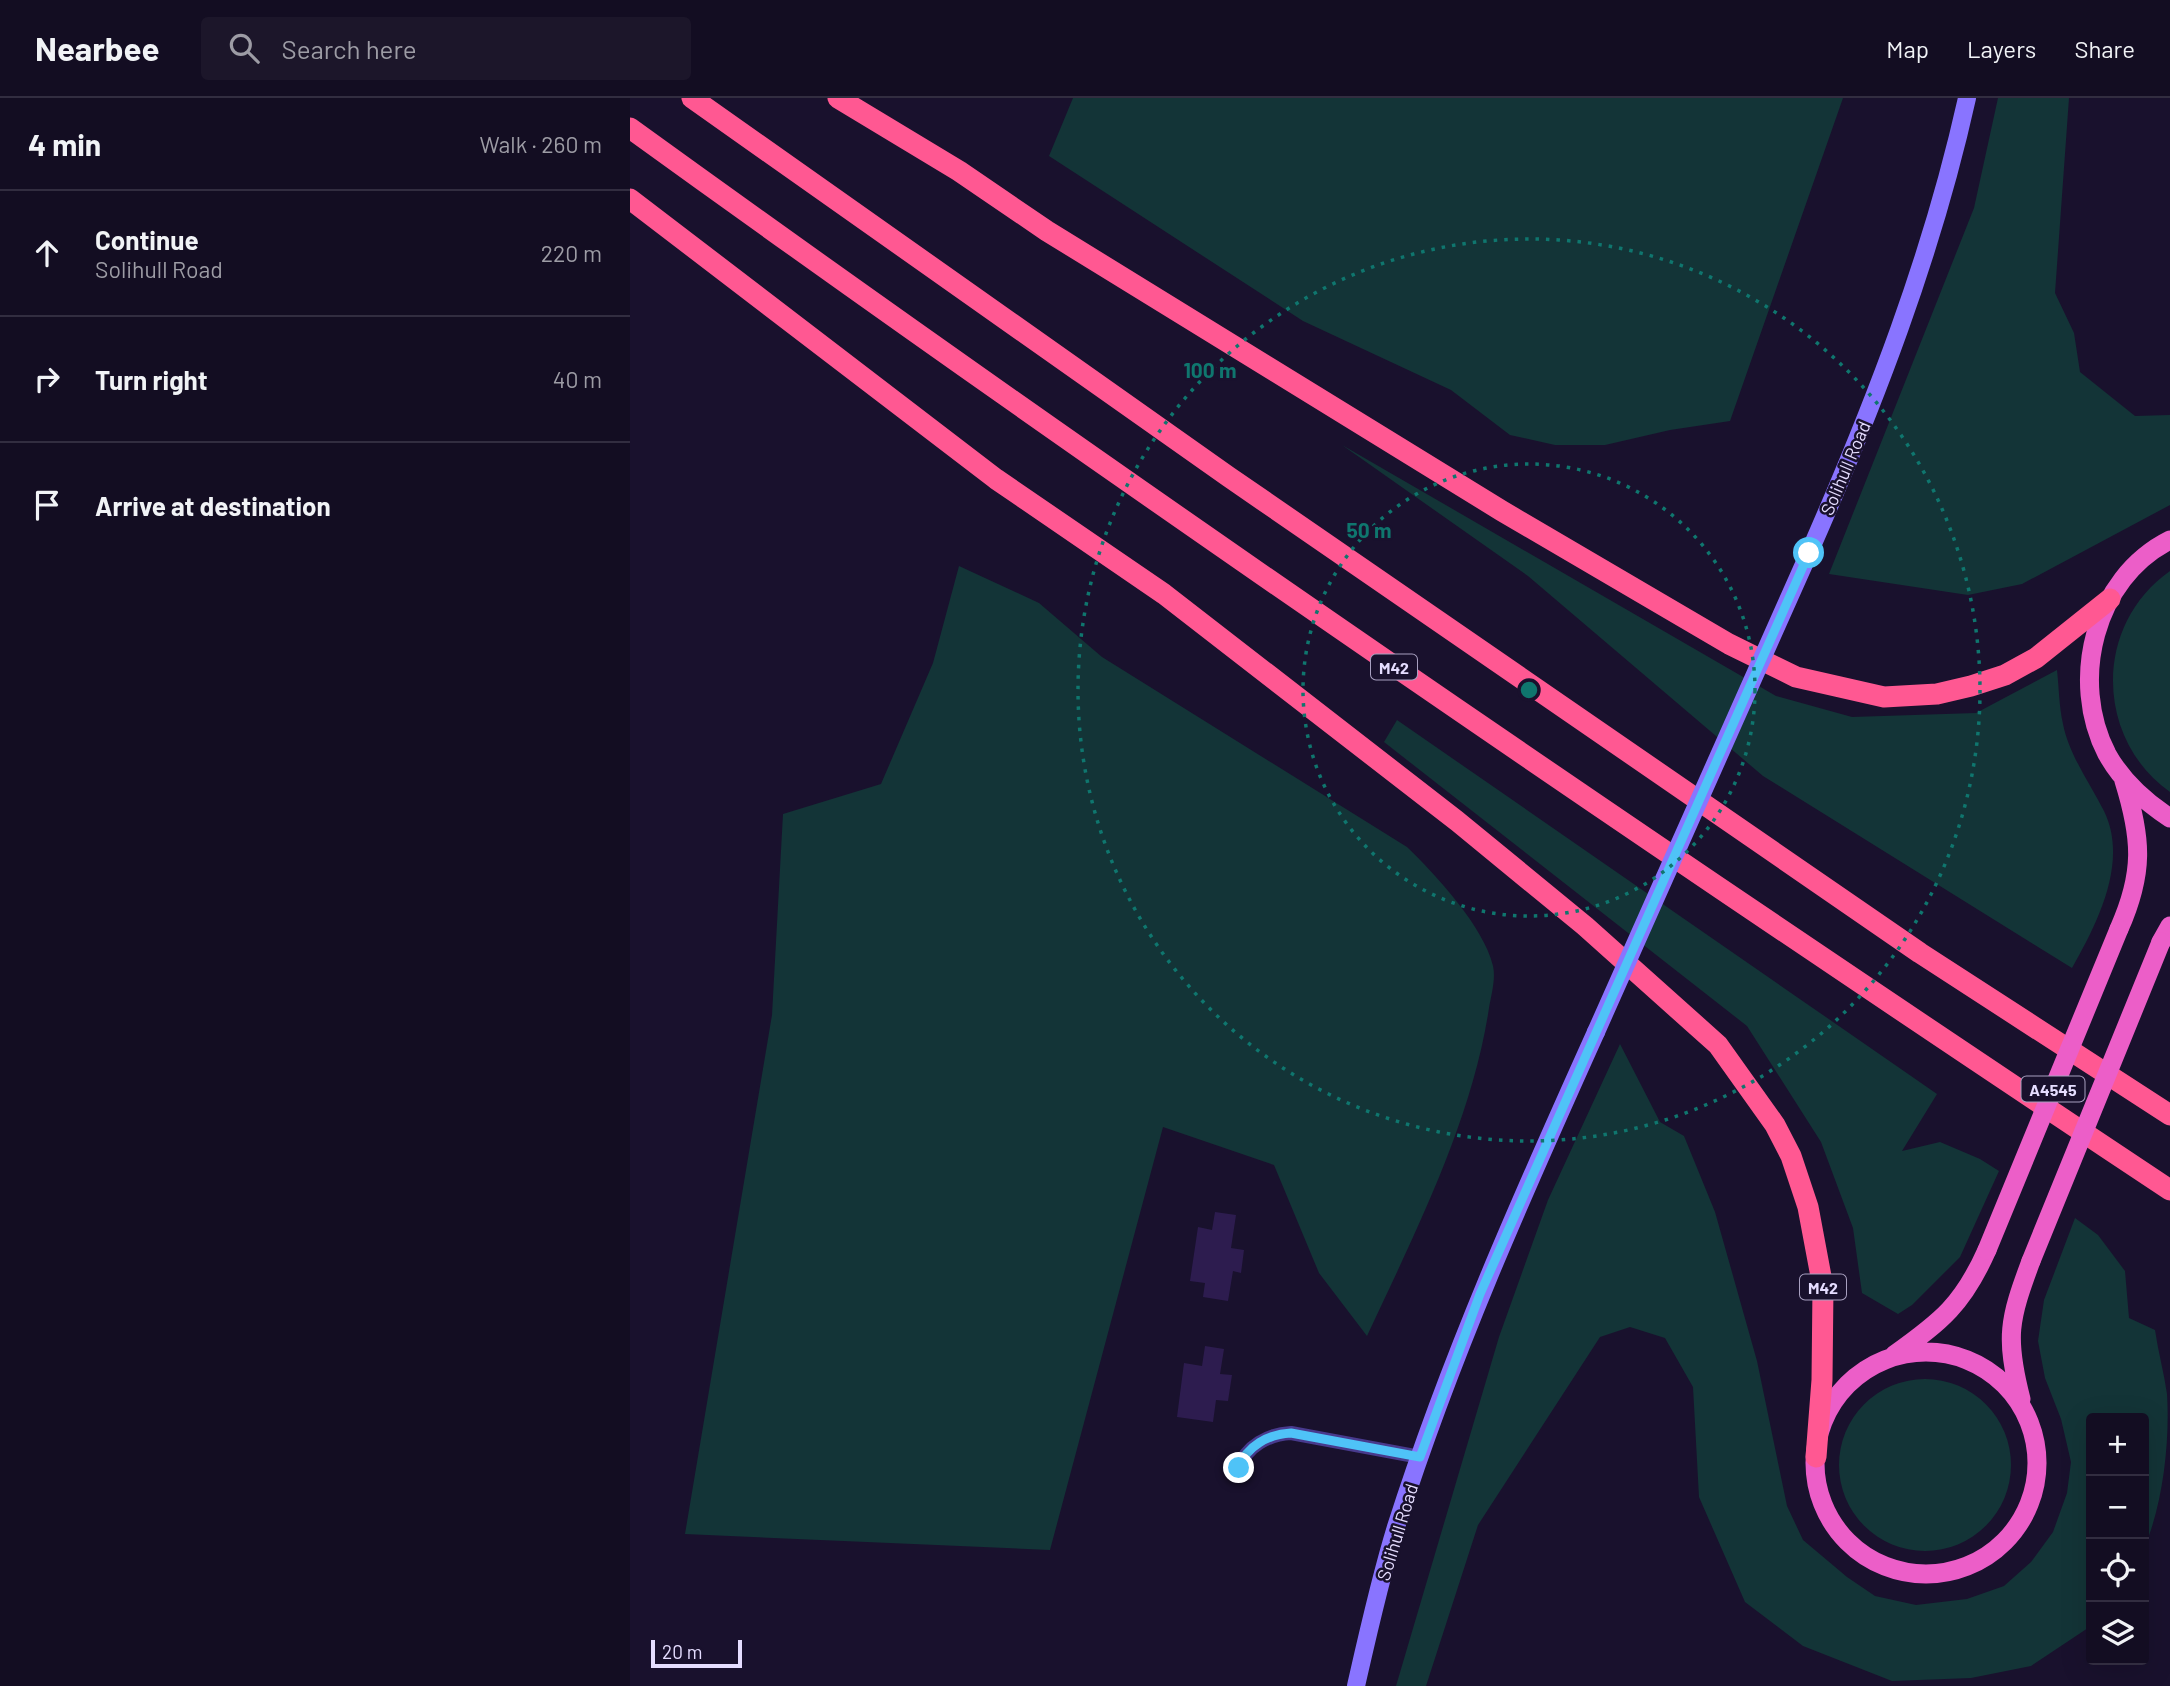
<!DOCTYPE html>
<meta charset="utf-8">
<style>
body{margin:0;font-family:Barlow,sans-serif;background:#1c162a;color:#f1f3f6}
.controls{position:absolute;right:21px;bottom:21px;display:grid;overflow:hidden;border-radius:7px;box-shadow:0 7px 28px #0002}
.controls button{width:63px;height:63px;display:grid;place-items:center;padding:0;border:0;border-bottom:2px solid #322d40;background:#130d22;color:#f1f3f6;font:35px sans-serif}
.scale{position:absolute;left:21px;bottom:18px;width:91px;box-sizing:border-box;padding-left:7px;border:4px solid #e5ddff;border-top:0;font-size:19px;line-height:24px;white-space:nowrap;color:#e5ddff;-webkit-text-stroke:5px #19112d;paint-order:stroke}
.stop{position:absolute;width:21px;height:21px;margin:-16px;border:5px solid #4fc3f7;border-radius:50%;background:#fff}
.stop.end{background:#4fc3f7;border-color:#fff;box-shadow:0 2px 7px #0008}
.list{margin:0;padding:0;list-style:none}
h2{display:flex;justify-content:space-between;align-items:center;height:91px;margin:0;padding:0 28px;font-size:30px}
h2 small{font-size:23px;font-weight:400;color:#9d9ca5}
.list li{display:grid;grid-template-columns:46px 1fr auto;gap:21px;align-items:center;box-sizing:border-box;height:126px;padding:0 28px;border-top:2px solid #322d40}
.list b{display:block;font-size:26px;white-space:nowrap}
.list p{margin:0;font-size:23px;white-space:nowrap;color:#9d9ca5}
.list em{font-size:23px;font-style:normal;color:#9d9ca5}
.icon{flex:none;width:38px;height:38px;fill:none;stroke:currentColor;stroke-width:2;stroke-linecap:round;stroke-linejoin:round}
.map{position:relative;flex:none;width:1540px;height:1588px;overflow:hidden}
header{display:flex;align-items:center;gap:42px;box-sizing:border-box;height:98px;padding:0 35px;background:#130d22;border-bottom:2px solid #322d40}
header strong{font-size:33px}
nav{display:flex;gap:38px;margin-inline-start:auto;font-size:24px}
.search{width:490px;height:63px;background:#1c162a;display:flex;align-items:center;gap:18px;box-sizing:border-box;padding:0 24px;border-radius:7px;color:#9d9ca5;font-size:26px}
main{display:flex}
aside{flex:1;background:#130d22}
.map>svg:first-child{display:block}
.green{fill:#133437}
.building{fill:#2d1c4f}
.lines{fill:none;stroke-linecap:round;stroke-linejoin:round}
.service{stroke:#483a8d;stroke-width:14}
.secondary{stroke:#8974ff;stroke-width:18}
.trunk{stroke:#ec5ec8;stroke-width:19}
.motorway{stroke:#ff5892;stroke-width:21}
.secondary-bridge{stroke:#8974ff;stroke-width:18}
.trunk-bridge{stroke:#ec5ec8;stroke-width:19}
.route{stroke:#4fc3f7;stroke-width:9}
.ring{fill:none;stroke:#0f766e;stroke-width:3.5;stroke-dasharray:3.5 7}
.labels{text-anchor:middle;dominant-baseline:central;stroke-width:5;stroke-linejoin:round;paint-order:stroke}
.shield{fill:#19112d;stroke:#a8a0c0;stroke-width:2}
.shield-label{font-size:16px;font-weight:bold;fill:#e5ddff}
.street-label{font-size:18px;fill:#e5ddff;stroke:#19112d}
.centre{fill:#0f766e;stroke:#19112d;stroke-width:3.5}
.ring-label{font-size:21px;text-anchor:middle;font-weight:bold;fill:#0f766e;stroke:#19112d;stroke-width:5;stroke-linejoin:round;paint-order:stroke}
</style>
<header>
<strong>Nearbee</strong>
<div class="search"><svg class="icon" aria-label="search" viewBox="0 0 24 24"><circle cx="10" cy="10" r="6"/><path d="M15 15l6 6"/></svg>Search here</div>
<nav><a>Map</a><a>Layers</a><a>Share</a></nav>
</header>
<main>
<aside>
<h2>4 min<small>Walk · 260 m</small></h2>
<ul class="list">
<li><svg class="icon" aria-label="ahead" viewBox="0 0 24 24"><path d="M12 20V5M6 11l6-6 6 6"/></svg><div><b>Continue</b><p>Solihull Road</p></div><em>220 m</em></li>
<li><svg class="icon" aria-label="right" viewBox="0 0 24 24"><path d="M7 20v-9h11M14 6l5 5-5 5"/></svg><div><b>Turn right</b></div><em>40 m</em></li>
<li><svg class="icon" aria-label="arrive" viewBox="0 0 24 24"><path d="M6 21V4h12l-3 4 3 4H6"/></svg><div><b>Arrive at destination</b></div></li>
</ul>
</aside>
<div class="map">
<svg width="1540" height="1588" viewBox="0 0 1540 1588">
<rect width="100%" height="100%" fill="#19112d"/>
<path class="green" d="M443,0h770l-113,323 -60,9 -65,15h-50l-45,-10 -59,-45 -148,-69 -254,-165z
M1368,0h71l-14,195 19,40 6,39 55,44 35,-1v90l-148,79 -54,11 -139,-21 145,-366z
M712,347l434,251 76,21 124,-4 81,-43c2,18 2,36 6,54 6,31 27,59 41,87 25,51 -7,113 -32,157l-309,-192 -235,-200z
M329,468l80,37 63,54 305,190c29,28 77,80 86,119 3,13 -2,30 -4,42 -17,113 -74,225 -122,328l-48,-63 -45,-108 -111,-38 -113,423 -365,-16 87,-519 11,-201 98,-30 52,-121z
M1540,473v221c-75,-53 -77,-167 0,-221z
M767,622l540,374 -35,57 38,-9 40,17 19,12 -39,86 -48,48 -14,9 -36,-21 -9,-65 -32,-86 -74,-116 -363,-284z
M990,946l40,78 24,14 31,76 42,149 30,145 16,34 44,37 28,19 41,9 51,-6 37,-13 27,-24 22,-30 14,-39 4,-31 -10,-43 -16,-41 -7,-37 6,-41 31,-82 23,17 27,36 4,47 26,12c3,21 9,43 12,64 3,47 -4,111 -23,154v-130h-53v206l-3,4 -57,38 -60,12 -79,3 -89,-35 -58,-44 -46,-105 -6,-110 -28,-49 -35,-11 -30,10 -122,188 -52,161h-30l103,-349 49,-137z
M1209 1367a86 86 0 1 1 172 0a86 86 0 1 1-172 0Z"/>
<path class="building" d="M585,1114l21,3 -5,33 13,2 -3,23 -8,-2 -5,30 -25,-4 2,-14 -15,-2 8,-54 14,3z
M575,1248l19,3 -4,25 12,1 -4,26 -12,-1 -3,22 -36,-5 7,-54 18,3z"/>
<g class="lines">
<path class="service" d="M609,1370c7,-22 30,-34 52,-35l129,24"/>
<path class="secondary" d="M1179,455c65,-148 123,-297 158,-455
M726,1588c12,-53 24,-107 40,-159 54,-170 127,-333 200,-495"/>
<path class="trunk" d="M1540,442c-76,38 -101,141 -63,214 15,27 37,47 63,64
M1489,831c25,-56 23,-90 5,-148
M1531,844l9,-16
M1185 1365a111 111 0 1 1 222 0a111 111 0 1 1-222 0Z
M1264,1257c48,-34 69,-51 93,-105
M1391,1301c-16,-62 -12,-79 10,-138"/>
<path class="motorway" d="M62,0l537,379 691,476 250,162
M208,0l121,73 88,60 455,280 227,133 67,33 88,20 53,-3 34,-8 34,-11 31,-17 74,-59
M0,30c506,366 1021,717 1540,1062
M0,101l366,280 168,115 293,227 128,105 133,119 57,80 16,31 17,51 15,80 -1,93 -6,77"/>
<path class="secondary-bridge" d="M966,934l213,-479"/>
<path class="trunk-bridge" d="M1357,1152l132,-321
M1401,1163l130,-319"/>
</g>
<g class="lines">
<path class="route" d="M609,1370c7,-22 30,-34 52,-35l129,24 60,-163 329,-741"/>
</g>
<g class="ring">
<circle cx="899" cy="592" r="226"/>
<circle cx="899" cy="592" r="451"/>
</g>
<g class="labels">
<g class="shield">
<rect x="741" y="556.5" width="46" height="25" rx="5"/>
<rect x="1391.5" y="978.5" width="63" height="25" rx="5"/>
<rect x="1170" y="1176.5" width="46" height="25" rx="5"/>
</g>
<g class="shield-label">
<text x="764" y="569">M42</text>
<text x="1423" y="991">A4545</text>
<text x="1193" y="1189">M42</text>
</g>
<g class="street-label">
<text transform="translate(1215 370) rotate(-67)">Solihull Road</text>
<text transform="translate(767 1434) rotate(-73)">Solihull Road</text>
</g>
</g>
<circle cx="899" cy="592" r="10" class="centre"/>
<g class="ring-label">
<text x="580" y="280">100 m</text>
<text x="739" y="440">50 m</text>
</g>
</svg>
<div class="controls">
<button>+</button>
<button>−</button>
<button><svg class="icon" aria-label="locate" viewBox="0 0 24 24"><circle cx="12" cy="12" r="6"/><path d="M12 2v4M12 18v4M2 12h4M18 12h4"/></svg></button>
<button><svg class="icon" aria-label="layers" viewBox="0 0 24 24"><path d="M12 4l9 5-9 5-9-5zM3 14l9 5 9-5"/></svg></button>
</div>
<div class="scale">20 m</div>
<div class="stop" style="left:1179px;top:455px"></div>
<div class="stop end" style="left:609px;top:1370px"></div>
</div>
</main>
